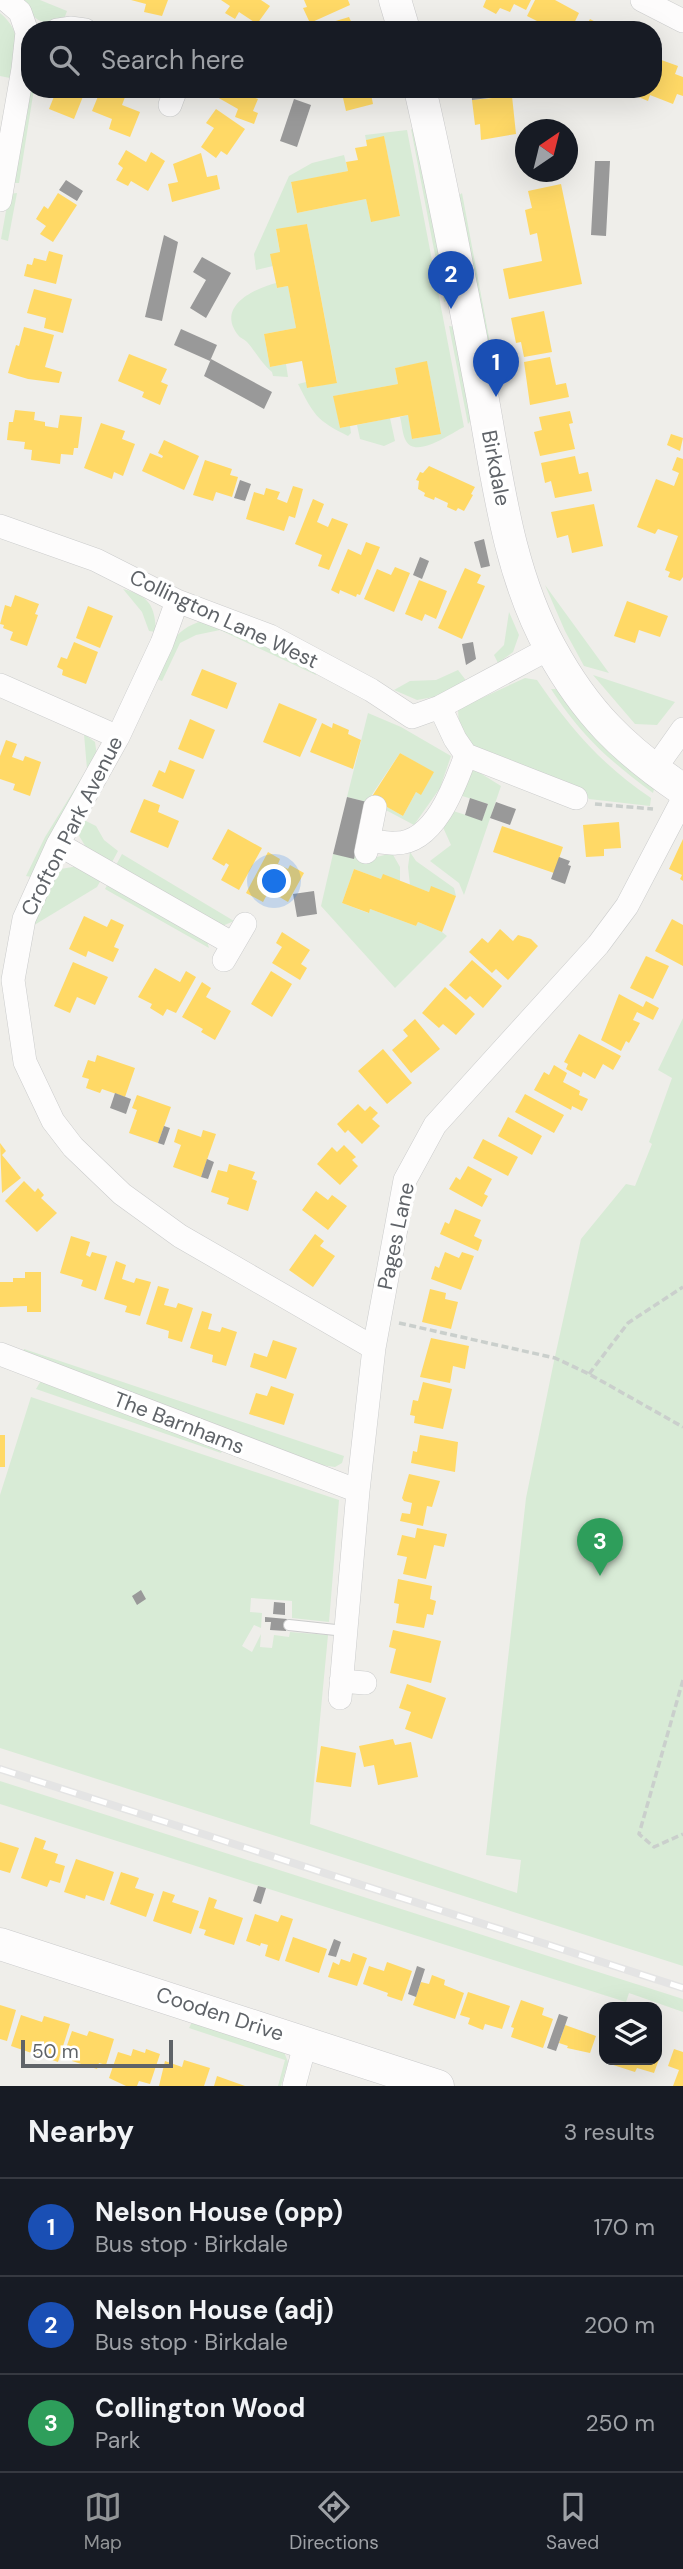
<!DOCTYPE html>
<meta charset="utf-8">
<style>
body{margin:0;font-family:"DM Sans",sans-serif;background:#242831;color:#f1f3f6}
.controls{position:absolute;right:21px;bottom:21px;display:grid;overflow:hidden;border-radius:14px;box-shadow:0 7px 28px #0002}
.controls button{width:63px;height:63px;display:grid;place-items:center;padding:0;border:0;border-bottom:2px solid #363941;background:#171b24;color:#f1f3f6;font:35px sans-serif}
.compass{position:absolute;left:515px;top:119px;width:63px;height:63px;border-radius:50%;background:#171b24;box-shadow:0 7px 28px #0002;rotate:35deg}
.scale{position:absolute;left:21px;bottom:18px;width:152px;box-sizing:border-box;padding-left:7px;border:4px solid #5f6368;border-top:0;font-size:19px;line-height:24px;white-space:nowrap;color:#5f6368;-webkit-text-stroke:5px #fff;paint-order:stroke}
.you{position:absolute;left:275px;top:882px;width:24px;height:24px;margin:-18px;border:5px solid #fff;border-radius:50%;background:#1a73e8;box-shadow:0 0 0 10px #1a73e833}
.badge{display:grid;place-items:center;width:46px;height:46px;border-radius:50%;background:#919496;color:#fff;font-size:23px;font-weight:700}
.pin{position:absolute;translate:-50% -58px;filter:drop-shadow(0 2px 4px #0008)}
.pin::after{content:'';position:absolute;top:37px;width:24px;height:21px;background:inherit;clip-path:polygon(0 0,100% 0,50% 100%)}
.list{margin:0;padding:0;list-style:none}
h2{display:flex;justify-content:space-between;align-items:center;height:91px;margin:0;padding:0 28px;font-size:30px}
h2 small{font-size:23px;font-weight:400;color:#9ea1a6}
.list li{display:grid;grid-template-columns:46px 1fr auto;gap:21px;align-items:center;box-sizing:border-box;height:98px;padding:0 28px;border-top:2px solid #363941}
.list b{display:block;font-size:26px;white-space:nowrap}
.list p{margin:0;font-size:23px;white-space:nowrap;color:#9ea1a6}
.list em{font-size:23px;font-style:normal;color:#9ea1a6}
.icon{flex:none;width:38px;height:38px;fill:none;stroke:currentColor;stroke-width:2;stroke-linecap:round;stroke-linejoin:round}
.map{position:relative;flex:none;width:683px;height:2086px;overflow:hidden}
.search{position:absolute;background:#171b24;box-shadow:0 7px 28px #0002;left:21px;right:21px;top:21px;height:77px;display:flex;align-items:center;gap:18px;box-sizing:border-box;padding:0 24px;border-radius:28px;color:#9ea1a6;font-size:26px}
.sheet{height:385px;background:#171b24}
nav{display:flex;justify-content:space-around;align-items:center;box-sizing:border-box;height:98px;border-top:2px solid #363941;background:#171b24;font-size:19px;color:#9ea1a6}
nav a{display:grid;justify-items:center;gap:4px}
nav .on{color:#919496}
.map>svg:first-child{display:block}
.green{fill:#d8ebd6}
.homes{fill:#ffd966}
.industry{fill:#999}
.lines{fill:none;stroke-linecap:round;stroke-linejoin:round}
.lane-casing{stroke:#cbcccc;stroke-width:12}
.street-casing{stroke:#cbcccc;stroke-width:24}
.secondary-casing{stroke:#cacacb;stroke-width:33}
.path{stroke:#cacfcc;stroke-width:3.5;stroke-dasharray:7 3.5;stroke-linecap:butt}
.lane{stroke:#fdfcfc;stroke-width:10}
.street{stroke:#fdfcfc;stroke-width:23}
.secondary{stroke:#fdfcfc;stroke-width:32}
.rail-casing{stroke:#e4e4e4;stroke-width:8}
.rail{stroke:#fff;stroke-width:5;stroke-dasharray:16;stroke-linecap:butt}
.labels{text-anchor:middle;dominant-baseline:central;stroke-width:7;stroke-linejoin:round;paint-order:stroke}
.street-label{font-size:21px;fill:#5f6368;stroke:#fff}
</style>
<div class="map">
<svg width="683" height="2086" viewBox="0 0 683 2086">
<rect width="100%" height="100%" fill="#efeeea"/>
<path class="green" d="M23,0h17l27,11 -3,8c-25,7 -28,3 -41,-19z
M0,13c24,20 16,38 10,65l-10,-2z
M30,89h4l-15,94h-8z
M411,129l6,3 33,167 -6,3z
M407,130l57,297c-13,6 -50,34 -59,12 -3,-7 -3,-15 -5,-22l8,-2 5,24 28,-6 -14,-71 -32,6 3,16 -64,12 6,32 10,-2 1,7 -3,3c-32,-16 -34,-21 -50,-52l8,-2 2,6 29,-6 -30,-158 -31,6 4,22 -7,14 -17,4 -2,-16 35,-78 23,-13 32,-8 4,16 -57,12 6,30 69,-14 5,22 29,-5 -16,-79 -18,3 -1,-5z
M17,193l-9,48 -7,-2 8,-45z
M462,193l31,166 -6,-1 -31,-160z
M276,283l1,5 11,-2 8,42 -32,6 6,33 16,-3 2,13 -15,-1 -1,-4c-11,-9 -16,-20 -25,-30 -3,-3 -7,-4 -9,-7 -22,-28 15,-46 38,-52z
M449,326l7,1 17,91 -5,6z
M390,418l5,23 -11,5 -24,-7 -3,-14z
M545,585l64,88 -25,-7 -19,-35z
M123,589c26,7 32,16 33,43l-7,-1 -7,-19z
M509,612l10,23 -6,17 -15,11 -4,-8 10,-10z
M204,620l112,49v6l-96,-45 -24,5 -16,8 -18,38 -5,-2c12,-31 13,-48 47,-59z
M458,670l10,13 -29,13 -22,4 -23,-10 16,-9 26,-1z
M593,675l82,27 -18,23 -22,-1z
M525,678l12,2c32,47 67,87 114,118l-1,8 -61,-7 -8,-8 -108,-45 -14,-19 -1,-18z
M551,689h6c26,40 60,70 97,100l-1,4c-44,-33 -71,-56 -102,-104z
M368,713l33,14 50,29 -11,32 -26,37 -32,-17v-4l21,12 13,-24 5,2 12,-22 -33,-19 -33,49 -20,-5z
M84,734l11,8 2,14 -66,121 -5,-1 19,-39 42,-68z
M472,768l29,18 -37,109 -5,-12 -29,-22 21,-16 -9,-20 11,-14 29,9 6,-16 -29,-9z
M82,819l14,7 8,14 14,11 -7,13 -24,-15 -9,-15z
M410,852l6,9 38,27 2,8 -25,-9 -2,5 -19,-7 -2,-18z
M392,853l8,14v14l-19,-2 -27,-10 -12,34 26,10 2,-4 46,17 2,-4 24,10 5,4 -52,52 -74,-82 12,-52 36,5z
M122,854l112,67 -14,6 -105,-60z
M78,866l24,12 -5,9 -66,40 24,-57z
M109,882l97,56 3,10 -104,-59z
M683,1018v948l-683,-218v-253l31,-98 308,103 -10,122 -37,-4v-17l-41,-3 -1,14 12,1 -1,15 -7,-3 -12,21 10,6 9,-18 -1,13 12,1 2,-13 15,2 1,-5 38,3 -18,189 207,69 4,-33 -35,-5 40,-357 28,-137 27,-122 45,-55 9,2 17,-42 -3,-2 23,-64 -14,-8z
M24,1349l320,107 -2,7 -7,4 -14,-2 -298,-113z
M42,1379l181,69 -2,5 -185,-64z
M0,1781l683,218v13l-54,-19 -3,9 -626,-198z
M192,2022l92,30 4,10 -7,24h-3l7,-26 -96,-32z"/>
<path class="homes" d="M131,0h37l-6,16 -18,-4 2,-8z
M221,0h40l9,6 -13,18 -18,-12 -4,7 -10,-6 5,-7z
M304,0h44l2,5 -40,18 -7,-15 4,-1z
M486,0h45l-5,10 -12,-6 -4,8 -10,-4 -4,6 -13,-7z
M535,0h20l24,13 -8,17h-33l3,-7 -14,-7z
M349,17l6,13h-24l-2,-7z
M590,19l21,11h-27z
M653,57l25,9 -3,8 8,3v19l-6,-2 -4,10 -23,-9 -2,6 -12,-5 2,-7h15z
M57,89h29l-12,30 -25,-10z
M101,89h27l-6,16 18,7 -10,25 -21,-8 3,-10 -20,-8z
M220,89h49l-3,8 -11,-4 -2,4 5,2 -5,12 5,2 -4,11 -19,-7 3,-8 -21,-12z
M341,89h29l3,15 -27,7z
M512,96l4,38 -35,6 -1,-16 -5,1 -3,-25z
M216,109l29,20 -18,26 -6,-4 -5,7 -15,-11 13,-19 -8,-5z
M384,136l16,80 -29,6 -5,-23 -69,14 -6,-31 57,-11 -2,-9 12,-2 -3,-12 12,-2 -1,-6z
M126,150l20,12 5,-10 14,9 -17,30 -17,-10 -3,5 -12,-6 7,-12 -5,-4z
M201,153l6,24 10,-2 3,14 -48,13 -4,-18 10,-2 -5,-18z
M561,184l21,100 -73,15 -6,-30 39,-8 -5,-28 -7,2 -5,-25 7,-2 -4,-17z
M58,193l19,12 -24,37 -13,-8 6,-8 -10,-7 8,-13 4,3z
M307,224l30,159 -30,5 -5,-27 -32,6 -6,-33 32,-6 -8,-42 -11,2 -7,-34 10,-2 -4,-23z
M49,251l14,4 -7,29 -32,-8 3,-12 5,1 2,-7 12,3z
M34,289l38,10 -9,34 -19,-5 2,-10 -19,-5z
M544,311l8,41 -28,5 -3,-15 -5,1 -5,-25z
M24,327l30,8 -9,32 17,5 -3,11 -31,-4 -20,-6 8,-28 3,1z
M129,354l38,15 -6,13 7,3 -8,20 -18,-8 2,-5 -26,-11z
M550,357l6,28 10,-2 3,14 -39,8 -6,-43z
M427,361l14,73 -29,5 -4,-24 -68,13 -7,-32 65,-12 -3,-16z
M15,410l20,2 -1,8 11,2v4l6,1 7,1 2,-13 22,2 -4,31h-4l-1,7 -12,-1 -1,10 -29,-4 1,-10 -8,-1 1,-7 -18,-2 2,-18h4z
M570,411l3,12 -4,1 6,25 -35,7 -6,-24 8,-2 -3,-13z
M101,423l24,8 -3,8 13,5 -12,32 -9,-4 -2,7 -28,-11z
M671,434l12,4 -3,13 -13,-6z
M164,440l35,16 -15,34 -42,-19 8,-18 12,5 1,-2 -5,-3z
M575,456l4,18 9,-2 4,19 -37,7 -4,-17 -6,2 -4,-20z
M677,457l6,2v118l-3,4 -12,-4 2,-5 -5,-2 13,-34 -20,-7 -3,5 -18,-7 19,-48 18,7 5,-13 -7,-3z
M205,460l27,9 -2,6 8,2 -6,20 -16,-5 -3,9 -20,-6z
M429,466l46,21 -4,7 2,1 -9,16 -6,-3 -2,3 -9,-4 1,-4 -13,-6 -1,3 -10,-4 1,-3 -7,-4 1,-8 -3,-1 4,-8 3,1z
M293,486l10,3 -8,29 -6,-2 -5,15 -38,-12 8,-27 10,3 2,-7 14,4 -3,7 10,4z
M313,499l11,5 -7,18 11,5 4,-9 16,6 -19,46 -11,-4 4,-11 -27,-11z
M594,504l9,42 -31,7 -4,-18 -11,3 -6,-26z
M366,542l14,5 -20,48 -3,-1 -1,3 -16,-7 -1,4 -8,-4 17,-41 13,6z
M395,567l15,6 -16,39 -30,-13 13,-30 14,6z
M465,568l16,7 -4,8 8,3 -23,53 -24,-11z
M419,580l28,11 -11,28 -11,-5 -3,7 -17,-7z
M15,595l24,9 -4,10 3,1 -11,31 -17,-6 3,-8 -10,-4 1,-3 -4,-1 5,-19 6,2z
M627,601l41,15 -8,21 -21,-7 -4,13 -21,-7z
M88,606l25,10 -13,32 -24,-10z
M74,642l24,10 -12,32 -24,-9 1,-5 -6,-3 4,-10 6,2z
M202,669l35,14 -10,26 -36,-14z
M279,703l38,16 -17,38 -37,-15z
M190,719l25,11 -12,29 -25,-10z
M322,723l10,5 1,-5 16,7 -1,4 13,6 -8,29 -43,-17z
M6,740l11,4 -5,13 11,4 2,-5 16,6 -11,34 -17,-6 2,-6 -15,-5v-23z
M400,753l34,19 -13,23 -5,-3 -13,24 -32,-18z
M170,760l25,10 -12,29 -31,-13 7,-16 6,3z
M144,799l16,6 -2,7 21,9 -11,27 -38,-16z
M619,822l2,26 -17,1v7l-18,1 -3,-32z
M502,826l61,21 -9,26 -61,-21z
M228,829l34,19 -23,42 -18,-10 8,-15 -3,-2 -2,3 -12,-7z
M683,839v42l-3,-2 2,-4 -13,-6z
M268,852l12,7 -2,5 10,5 2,-4 14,8 -16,29 -12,-7 2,-4 -7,-4 -8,15 -17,-9z
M354,869l27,10 2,-5 46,18 2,-6 25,10 -14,36 -24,-10 -2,4 -46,-17 -1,4 -27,-10z
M84,916l23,11 4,-8 13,6 -10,22 5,2 -6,13 -25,-11 -2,6 -17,-8z
M672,919l11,6v41l-28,-15z
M500,929l13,12 5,-6 13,4 7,7 -30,34 -12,-11 -4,4 -23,-21 13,-14 6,5z
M282,932l28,18 -9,14 6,4 -7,12 -28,-17 10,-16 -6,-4z
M646,956l23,10 -16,33 -23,-11z
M472,960l30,26 -19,22 -13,-12 -4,4 -17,-15z
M73,962l35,15 -13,28 -18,-8 -7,16 -16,-7z
M155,968l25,14 6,-11 10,6 -20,36 -9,-4 -4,7 -13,-8 2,-4 -14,-7z
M271,971l21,13 -20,33 -21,-13z
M202,982l9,6 -5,9 25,14 -16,29 -14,-8 2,-3 -21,-12z
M445,987l30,27 -19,21 -13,-11 -4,4 -17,-15z
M619,994l24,13 3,-6 13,7 -6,12 -16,-8 -4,8 7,3 -11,20 -3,-2 -5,10 -20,-11z
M415,1019l25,30 -29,24 -19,-23 16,-14 -5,-6z
M579,1034l42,22 -8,14 -10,-6 -8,15 -12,-7 -2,5 -15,-8 2,-5 -4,-2z
M383,1049l29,34 -25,21 -29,-33z
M97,1055l38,13 -10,29 -23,-8 -2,4 -14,-5 3,-9 -7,-2 6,-17 7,2z
M554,1065l13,8 -4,9 17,9 -1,4 9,4 -6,12 -10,-5 -1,4 -37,-20 10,-18 5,3z
M525,1094l39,21 -10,18 -39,-21z
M137,1095l34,12 -13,36 -29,-10 8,-23 -5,-2z
M358,1104l7,7 5,-5 8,7 -6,6 8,7 -18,18 -14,-14 -3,3 -8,-9z
M508,1117l34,19 -10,19 -34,-19z
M178,1129l23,8 2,-7 13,4 -15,43 -28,-10 8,-22 -7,-3z
M483,1139l35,18 -10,19 -35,-18z
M0,1143l6,8 -4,4 19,23 -19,15z
M344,1145l12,12 -4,3 6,6 -18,19 -23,-21 15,-17 5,5z
M229,1164l26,8 -3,7 5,2 -9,30 -21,-7 2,-6 -18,-6 7,-22 9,2z
M468,1166l24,13 -8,15 4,2 -6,11 -33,-18 7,-12 4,3z
M24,1181l11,11 3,-4 6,7 -3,3 16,15 -20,19 -32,-31z
M316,1191l12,9 4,-5 15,11 -19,24 -26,-20z
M455,1209l26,11 -7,16 8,4 -4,11 -38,-17 5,-12 4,2z
M315,1234l9,7 -4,5 15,10 -22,31 -24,-17z
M71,1236l19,6 -4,13 4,2 2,-5 15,4 -11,35 -15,-5 2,-6 -23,-7z
M445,1252l14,6 3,-6 12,4 -13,34 -30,-11 4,-13 4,2z
M116,1261l10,4 -4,14 12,4 2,-5 15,4 -11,34 -15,-4 2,-6 -23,-7z
M25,1272h16v40h-14v-6l-27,1v-25h13v-4h12z
M158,1286l11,3 -5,16 12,3 2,-5 15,5 -11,34 -14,-4 1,-7 -23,-7z
M430,1289l16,4 -1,6 13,3 -7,27 -29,-7z
M202,1311l10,3 -4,15 12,3 2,-5 15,5 -11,34 -14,-4 1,-7 -23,-7z
M431,1338l38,8 -4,23 -12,-3 -3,17 -30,-6z
M273,1340l24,8 -11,31 -36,-12 4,-14 13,4z
M423,1382l29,7 -9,40 -29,-6 1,-7 -5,-1 3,-15 5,1z
M271,1386l23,8 -10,31 -35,-11 7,-21 11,3z
M0,1435h5v32h-5z
M420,1435l38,7 -3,30 -44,-9 2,-12 4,1z
M409,1474l31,7 -8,26 -5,-1 -4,20 -23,-5 2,-8 8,1 2,-11 -8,-2 -2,-3z
M417,1528l30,6 -3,13 -10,-2 -8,34 -23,-5 4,-17 -10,-2 5,-20 13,3z
M398,1579l34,7 -2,13 6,2 -3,14 -6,-1 -3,14 -28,-5 3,-19 -5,-1z
M393,1630l48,11 -10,42 -41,-10 6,-24 -7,-2z
M407,1684l39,14 -14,41 -27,-10 6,-17 -12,-4z
M393,1739l2,6 16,-3 7,35 -40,8 -4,-20 -10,2 -5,-21z
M321,1746l35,7 -5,34 -35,-5z
M35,1837l11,4 -3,8 15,5 -3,9 10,3 -5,17 -10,-3 -3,7 -26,-9z
M0,1842l19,6 -9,25 -10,-3z
M76,1859l38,13 -10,29 -18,-6 -1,4 -21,-7z
M121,1872l18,6 -4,10 19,6 -8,23 -36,-13z
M163,1891l12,4 -3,7 27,9 -8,23 -38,-13z
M209,1897l8,3 -3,8 29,10 -9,27 -30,-10 2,-5 -7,-2z
M255,1914l23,8 3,-7 12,4 -14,42 -14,-5 3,-11 -7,-2 -1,3 -14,-5z
M293,1937l34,12 -8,24 -34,-12z
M353,1953l14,5 -10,28 -29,-9 5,-15 6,3 2,-6 9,3z
M387,1962l25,9 -10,30 -15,-5 1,-3 -25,-9 6,-18 15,5z
M432,1975l13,5 -1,5 20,8 -9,26 -42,-14 8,-23 8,2z
M468,1992l42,14 -8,23 -17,-5 -2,6 -15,-6 2,-6 -10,-3z
M521,2000l23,8 -2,7 11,4 -10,29 -32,-11 3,-9 -3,-1z
M0,2005l16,5 -9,31 -7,-2z
M21,2015l21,7 2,-6 26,8 -12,38 -47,-16z
M565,2025l31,11 -6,17 -23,-5 1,-2 -9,-3z
M72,2031l15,5 2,-5 25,8 -8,26 -7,-2 -2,6 -25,-8 2,-6 -9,-4z
M133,2049l12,4 1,-4 14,5 -10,30 -11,-3 -2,5h-11l-17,-8 9,-26 13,4z
M657,2049l5,2 -8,22 -17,-5 -2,4 -28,-9 1,-3h49z
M674,2049l9,3v34h-10l6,-16 -11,-4z
M184,2060l26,8 -6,18h-45l6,-25 17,6z
M217,2076l28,10h-31z"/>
<path class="industry" d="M471,89h25l1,8 -25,3z
M294,99l17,6 -14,42 -17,-6z
M595,161h15l-4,75 -15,-1z
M66,180l17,11 -6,10 -18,-11z
M164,235l14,7 -16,79 -17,-4z
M202,257l29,16 -25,45 -16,-10 16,-28 -13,-8z
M181,329l36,16 -7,16 -36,-16z
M211,359l61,33 -8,17 -60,-33z
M240,480l11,4 -6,17 -11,-3z
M484,539l6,27 -9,2 -7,-26z
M420,557l9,4 -7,18 -9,-4z
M473,642l3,17 -10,6 -4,-21z
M347,797l20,5 -13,57 -21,-5z
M470,798l18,6 -6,17 -17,-6z
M496,802l20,7 -6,16 -20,-7z
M559,857l11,4 -2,4 3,1 -6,18 -14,-5z
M314,891l3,23 -20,3 -4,-23z
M115,1093l16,6 -5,15 -16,-6z
M164,1126l6,2 -6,17 -6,-2z
M207,1159l7,3 -6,17 -7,-2z
M141,1590l5,9 -9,6 -5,-9z
M274,1602l11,1v12l-12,-1z
M265,1617l22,2 -1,12 -16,-1 1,-8h-6z
M258,1886l8,2 -5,16 -8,-3z
M334,1939l7,3 -5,15 -8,-2z
M417,1966l8,3 -9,28 -8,-3z
M559,2014l9,3 -12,34 -9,-3z"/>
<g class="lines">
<g class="lane-casing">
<path id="lane" d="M289,1625l56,6"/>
</g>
<g class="street-casing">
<path id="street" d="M642,0l41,21
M57,30l13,-2 15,2
M170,105l6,-16
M0,200l23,-131 4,-37 -7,-20 -14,-12
M0,526l96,34 81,41 93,35 101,54 41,27 28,-10 110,-59
M177,601l-15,42 -44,94 -60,107 -34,75 -11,61 12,82 28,59 20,26 49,47 58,42 194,112
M0,685l118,52
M440,707l15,32 11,16 110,43
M654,770l29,-41
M369,840c8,1 18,4 27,3 39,0 59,-58 70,-88
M58,844l175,100
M366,852l9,-45
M224,960l21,-36
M0,1354l358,137
M341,1681l24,2
M340,1698l18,-207 16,-143 31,-168 30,-55 163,-180 29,-39 56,-107
M294,2086l12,-45"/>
</g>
<g class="secondary-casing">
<path id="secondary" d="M395,0l9,30
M420,89c24,103 43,207 63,311 15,83 26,174 68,249 35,64 72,100 132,141
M0,1944l438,142"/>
</g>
<path class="path" d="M595,804l58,5
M399,1323l156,35 34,16 94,53
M589,1374l39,-51 55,-36
M683,1680l-44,154 15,13 29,-13"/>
<use href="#lane" class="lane"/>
<use href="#street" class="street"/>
<use href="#secondary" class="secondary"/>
<g class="rail-casing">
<path id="rail" d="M0,1769l683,219"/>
</g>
<use href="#rail" class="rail"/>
</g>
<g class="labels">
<g class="street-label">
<text transform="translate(496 468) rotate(79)">Birkdale</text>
<text transform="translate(224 619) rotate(25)">Collington Lane West</text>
<text transform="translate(72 826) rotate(-63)">Crofton Park Avenue</text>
<text transform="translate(396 1236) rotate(-78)">Pages Lane</text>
<text transform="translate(179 1423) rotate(21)">The Barnhams</text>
<text transform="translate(220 2014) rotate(18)">Cooden Drive</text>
</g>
</g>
</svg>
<div class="controls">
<button><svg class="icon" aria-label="layers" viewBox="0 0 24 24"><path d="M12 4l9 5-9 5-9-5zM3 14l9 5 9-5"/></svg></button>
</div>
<svg class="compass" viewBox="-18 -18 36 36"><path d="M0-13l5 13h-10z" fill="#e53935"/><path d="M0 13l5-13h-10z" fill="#9ea1a6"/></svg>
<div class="scale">50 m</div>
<div class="you"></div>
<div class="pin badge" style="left:496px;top:397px;background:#1a4fb4">1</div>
<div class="pin badge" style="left:451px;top:309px;background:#1a4fb4">2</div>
<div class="pin badge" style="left:600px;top:1576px;background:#2e9e5b">3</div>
<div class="search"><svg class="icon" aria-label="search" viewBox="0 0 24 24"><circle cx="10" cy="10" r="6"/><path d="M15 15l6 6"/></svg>Search here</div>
</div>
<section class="sheet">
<h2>Nearby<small>3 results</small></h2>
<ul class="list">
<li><span class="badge" style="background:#1a4fb4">1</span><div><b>Nelson House (opp)</b><p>Bus stop · Birkdale</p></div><em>170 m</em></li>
<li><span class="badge" style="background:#1a4fb4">2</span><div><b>Nelson House (adj)</b><p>Bus stop · Birkdale</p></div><em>200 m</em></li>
<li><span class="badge" style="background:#2e9e5b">3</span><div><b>Collington Wood</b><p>Park</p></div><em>250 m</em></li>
</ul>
</section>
<nav>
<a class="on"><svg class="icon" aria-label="map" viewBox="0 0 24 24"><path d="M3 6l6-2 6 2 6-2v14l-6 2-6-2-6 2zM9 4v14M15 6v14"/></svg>Map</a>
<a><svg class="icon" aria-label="directions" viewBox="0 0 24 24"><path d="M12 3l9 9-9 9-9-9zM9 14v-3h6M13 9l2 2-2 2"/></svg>Directions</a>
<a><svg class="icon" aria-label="saved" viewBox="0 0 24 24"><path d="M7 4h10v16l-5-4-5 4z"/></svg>Saved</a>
</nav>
